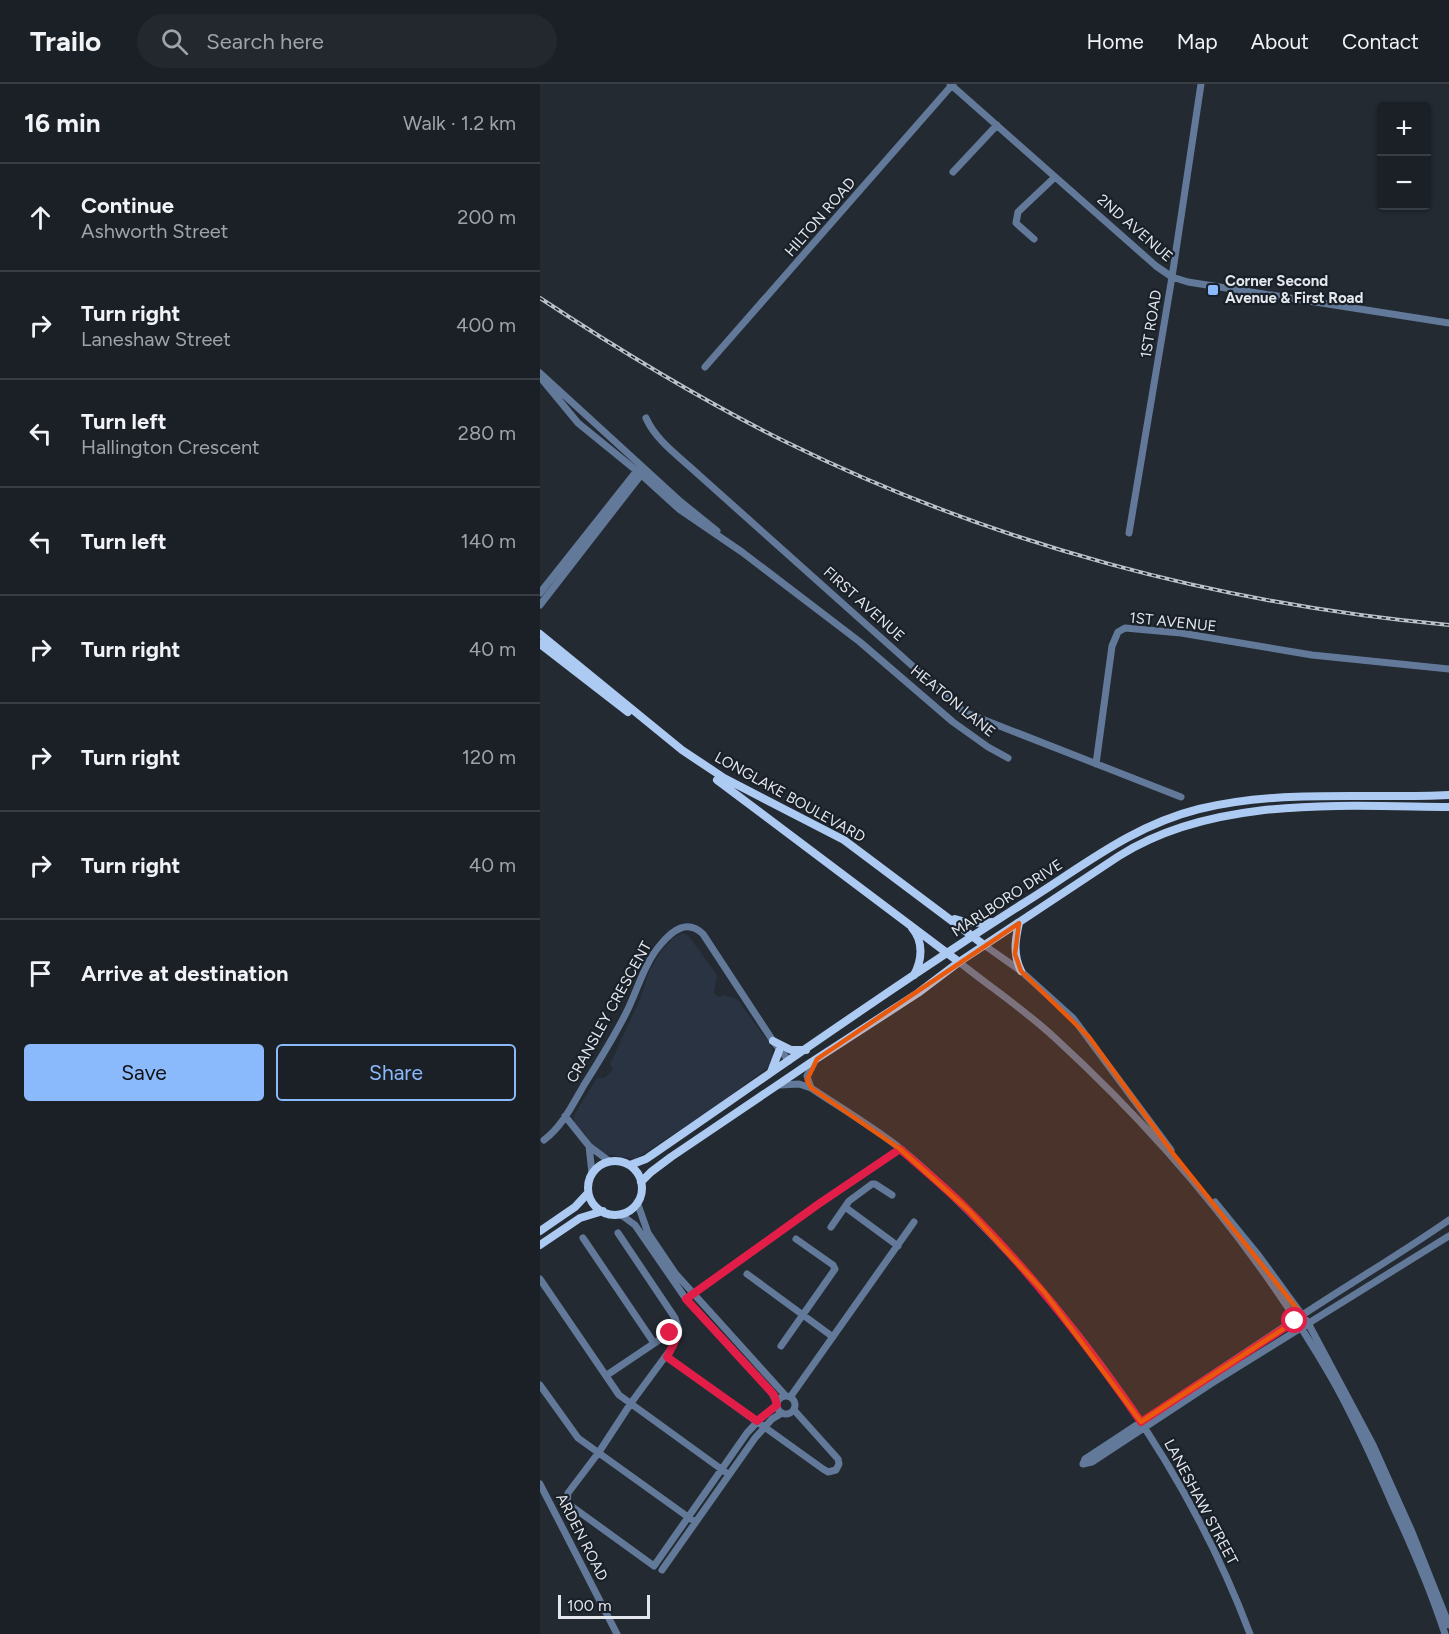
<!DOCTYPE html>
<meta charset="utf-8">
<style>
body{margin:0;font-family:Figtree,sans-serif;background:#23282e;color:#f1f3f6}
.controls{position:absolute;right:18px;top:18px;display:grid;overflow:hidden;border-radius:6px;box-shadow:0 2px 4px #0004}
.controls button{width:54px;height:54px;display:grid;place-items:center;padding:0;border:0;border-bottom:2px solid #383e43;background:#1a2026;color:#f1f3f6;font:30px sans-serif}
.scale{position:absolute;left:18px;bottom:15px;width:92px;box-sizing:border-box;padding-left:6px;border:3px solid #e3e7ed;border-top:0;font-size:16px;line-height:21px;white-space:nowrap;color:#e3e7ed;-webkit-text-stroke:4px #1a2028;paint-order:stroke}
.stop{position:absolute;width:18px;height:18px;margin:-14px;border:4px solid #e11d48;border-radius:50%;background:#fff}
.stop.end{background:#e11d48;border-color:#fff;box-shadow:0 2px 6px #0008}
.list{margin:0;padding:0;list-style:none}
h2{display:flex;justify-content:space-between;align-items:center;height:78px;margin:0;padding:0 24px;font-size:26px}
h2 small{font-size:20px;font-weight:400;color:#9fa3a7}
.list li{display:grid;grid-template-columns:39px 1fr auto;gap:18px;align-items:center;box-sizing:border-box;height:108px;padding:0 24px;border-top:2px solid #383e43}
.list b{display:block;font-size:22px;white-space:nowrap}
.list p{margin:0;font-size:20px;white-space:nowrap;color:#9fa3a7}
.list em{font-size:20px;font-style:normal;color:#9fa3a7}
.actions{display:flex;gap:12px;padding:18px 24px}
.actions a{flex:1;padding:14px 0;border:2px solid #8bbafc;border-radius:6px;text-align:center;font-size:21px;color:#8bbafc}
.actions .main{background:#8bbafc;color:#111}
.icon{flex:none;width:33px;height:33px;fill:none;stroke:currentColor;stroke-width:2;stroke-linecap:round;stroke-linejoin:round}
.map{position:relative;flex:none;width:909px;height:1550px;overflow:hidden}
header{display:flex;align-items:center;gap:36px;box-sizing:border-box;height:84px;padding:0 30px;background:#1a2026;border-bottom:2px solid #383e43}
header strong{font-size:28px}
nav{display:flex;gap:33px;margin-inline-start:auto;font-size:21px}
.search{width:420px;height:54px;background:#23282e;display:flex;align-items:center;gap:15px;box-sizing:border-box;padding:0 21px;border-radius:33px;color:#9fa3a7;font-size:22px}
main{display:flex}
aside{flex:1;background:#1a2026}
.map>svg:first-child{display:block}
.built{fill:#2a3342}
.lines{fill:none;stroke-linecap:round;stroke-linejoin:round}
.minor{stroke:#62799a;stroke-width:7}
.major{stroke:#adcaf3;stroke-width:8}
.rail-casing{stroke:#bcc1c7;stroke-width:4}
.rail{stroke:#1a2028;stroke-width:1.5;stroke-dasharray:4.5;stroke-linecap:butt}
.route{stroke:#e11d48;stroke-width:8}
.marked{fill:#e8590c;fill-opacity:0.2;stroke:#e8590c;stroke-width:4.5;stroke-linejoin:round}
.poi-dot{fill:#8bbafc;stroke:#1a2028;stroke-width:2}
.labels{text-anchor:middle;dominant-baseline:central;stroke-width:4.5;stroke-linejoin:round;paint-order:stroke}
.street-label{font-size:15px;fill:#e3e7ed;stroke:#1a2028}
.poi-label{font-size:15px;font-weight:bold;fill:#e3e7ed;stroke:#1a2028;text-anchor:start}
</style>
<header>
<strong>Trailo</strong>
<div class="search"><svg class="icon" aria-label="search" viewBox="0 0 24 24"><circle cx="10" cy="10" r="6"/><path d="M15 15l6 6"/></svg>Search here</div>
<nav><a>Home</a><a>Map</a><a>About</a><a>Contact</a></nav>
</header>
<main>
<aside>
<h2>16 min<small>Walk · 1.2 km</small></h2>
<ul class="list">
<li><svg class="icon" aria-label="ahead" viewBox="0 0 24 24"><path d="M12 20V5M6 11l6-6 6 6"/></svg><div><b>Continue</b><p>Ashworth Street</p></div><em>200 m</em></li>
<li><svg class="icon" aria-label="right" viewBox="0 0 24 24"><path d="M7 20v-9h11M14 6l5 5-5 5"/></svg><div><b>Turn right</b><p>Laneshaw Street</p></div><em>400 m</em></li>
<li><svg class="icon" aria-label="left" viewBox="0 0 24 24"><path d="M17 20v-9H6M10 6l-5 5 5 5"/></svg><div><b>Turn left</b><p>Hallington Crescent</p></div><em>280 m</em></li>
<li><svg class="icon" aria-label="left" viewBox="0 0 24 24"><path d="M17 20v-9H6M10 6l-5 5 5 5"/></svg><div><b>Turn left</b></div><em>140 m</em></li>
<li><svg class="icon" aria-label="right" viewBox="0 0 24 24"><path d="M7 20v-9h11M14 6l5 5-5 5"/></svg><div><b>Turn right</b></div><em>40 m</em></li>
<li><svg class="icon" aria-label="right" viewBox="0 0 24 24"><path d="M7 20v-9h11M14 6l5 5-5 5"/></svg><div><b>Turn right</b></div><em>120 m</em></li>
<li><svg class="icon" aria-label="right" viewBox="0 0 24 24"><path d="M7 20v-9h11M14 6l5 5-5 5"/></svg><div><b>Turn right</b></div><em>40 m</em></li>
<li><svg class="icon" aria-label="arrive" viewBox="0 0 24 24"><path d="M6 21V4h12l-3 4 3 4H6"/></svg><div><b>Arrive at destination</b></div></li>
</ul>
<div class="actions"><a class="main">Save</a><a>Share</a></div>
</aside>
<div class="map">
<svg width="909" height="1550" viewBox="0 0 909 1550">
<rect width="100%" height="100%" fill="#232a32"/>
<path class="built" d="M143,849l5,2 29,40 -3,18 4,4 6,-2 13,4 35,48 1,9 -5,11 -60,45 -73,47 -24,-4h-6l-11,-5 -9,-16 -11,-12v-7l23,-37h8l8,-8 -3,-6 30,-65 9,-28 12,-20 12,-13z"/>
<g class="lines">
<path class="minor" d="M410,0l206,182 16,11 16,5 261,41
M413,88l44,-47
M494,155l-18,-16 2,-11 37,-35
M165,283l248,-283
M0,289l141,129 36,29
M0,293l38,46 59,48 42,38 63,43 118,90 93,80 35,25 20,11
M106,334c10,23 35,40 53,57l265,237 217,85
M589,449l43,-256 29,-193
M0,509l99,-125
M0,521l104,-134
M556,680l16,-118 6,-14 7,-4 56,5 131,22 137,14
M444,861l37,26 52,47 98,132
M419,878c31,25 66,48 96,76 107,98 203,213 276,339 24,42 44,87 63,131 19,41 37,83 51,126
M240,1001l19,-1 12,4c30,20 62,39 90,61 41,34 78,72 114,111 98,109 183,236 235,374
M271,1004l-4,-12 8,-15
M25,1032l24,30 20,15
M4,1056c18,-13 29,-36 40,-55 15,-24 31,-49 44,-76 10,-21 17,-47 33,-65 12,-14 26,-25 42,-10l70,107 16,20
M49,1062l3,27
M97,1118l11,31 27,40 110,122
M675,1118l44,54 49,67 65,122 39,87 37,93
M305,1123l53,39
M80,1130l15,11 51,74 84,91 7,12
M291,1143l18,-26 23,-17h3l17,11
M78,1149l57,85 4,12 -6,16 -42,57 -32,49 -31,41 -1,10 87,63 93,-133 13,-14 17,-14
M43,1154l71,105
M207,1190l86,63
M0,1195l79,116 109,79
M146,1215l134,-96 80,-54
M241,1262l54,-77 -2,-4 -37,-26
M127,1273l156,112 5,3 8,-2 3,-6 -1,-5 -44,-49
M67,1291l58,-39 5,-3 8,2
M0,1301l38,53 117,84
M237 1321a9 9 0 1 1 18 0a9 9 0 1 1-18 0Z
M251,1312l123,-174
M543,1380l2,-5c88,-57 175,-118 264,-174 33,-21 67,-42 100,-65
M543,1380l9,-2 120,-79 237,-147
M0,1400l77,150
M122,1486l93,-132 17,-19 10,-6"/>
<path class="major" d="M0,550l142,116 42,28 120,62 140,105
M0,560l88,68
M177,696l242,182
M415,835l14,4 23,-1
M479,839c-4,18 -6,31 2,48
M372,844c12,14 10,32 2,47
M233,957l18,9h15
M231,988l8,-21
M48 1104a27 27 0 1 1 54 0a27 27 0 1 1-54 0Z
M90,1081l16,-6c125,-86 249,-174 378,-256 58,-36 107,-77 175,-94 81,-20 167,-10 250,-14
M101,1098l10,-10 20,-15 139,-94 108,-70 41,-31 160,-106c95,-60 223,-50 330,-49
M0,1147l35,-24 13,-14
M0,1161l40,-27 23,-7"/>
<g class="rail-casing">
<path id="rail" d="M0,214c79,52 161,102 246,144 207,102 433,162 663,183"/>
</g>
<use href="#rail" class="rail"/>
</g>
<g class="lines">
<path class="route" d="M130,1249l8,2 -11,22 90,64 20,-16 -3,-10 -88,-96 134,-96 80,-54c23,20 47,40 68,61 65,64 121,137 173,212l154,-101"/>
</g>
<path class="marked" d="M479,839l-4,31 6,17 68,66 86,119 128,160 -162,106 -97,-130 -75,-81 -69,-62 -89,-61 -4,-8 10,-21z"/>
<rect class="poi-dot" x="667" y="200" width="12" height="12" rx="3"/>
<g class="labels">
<g class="street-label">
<text transform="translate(280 133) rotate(-49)">HILTON ROAD</text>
<text transform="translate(595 144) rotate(41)">2ND AVENUE</text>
<text transform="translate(611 240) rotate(-81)">1ST ROAD</text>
<text transform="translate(324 520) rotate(42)">FIRST AVENUE</text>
<text transform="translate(633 538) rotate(6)">1ST AVENUE</text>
<text transform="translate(413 617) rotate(39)">HEATON LANE</text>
<text transform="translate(250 713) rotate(29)">LONGLAKE BOULEVARD</text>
<text transform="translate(467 814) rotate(-33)">MARLBORO DRIVE</text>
<text transform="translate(69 928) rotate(-61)">CRANSLEY CRESCENT</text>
<text transform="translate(661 1418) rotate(62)">LANESHAW STREET</text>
<text transform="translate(42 1453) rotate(63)">ARDEN ROAD</text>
</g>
<g class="poi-label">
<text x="685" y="197">Corner Second<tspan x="685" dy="17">Avenue &amp; First Road</tspan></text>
</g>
</g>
</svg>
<div class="controls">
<button>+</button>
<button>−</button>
</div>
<div class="scale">100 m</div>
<div class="stop" style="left:755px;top:1237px"></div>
<div class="stop end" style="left:130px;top:1249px"></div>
</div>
</main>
